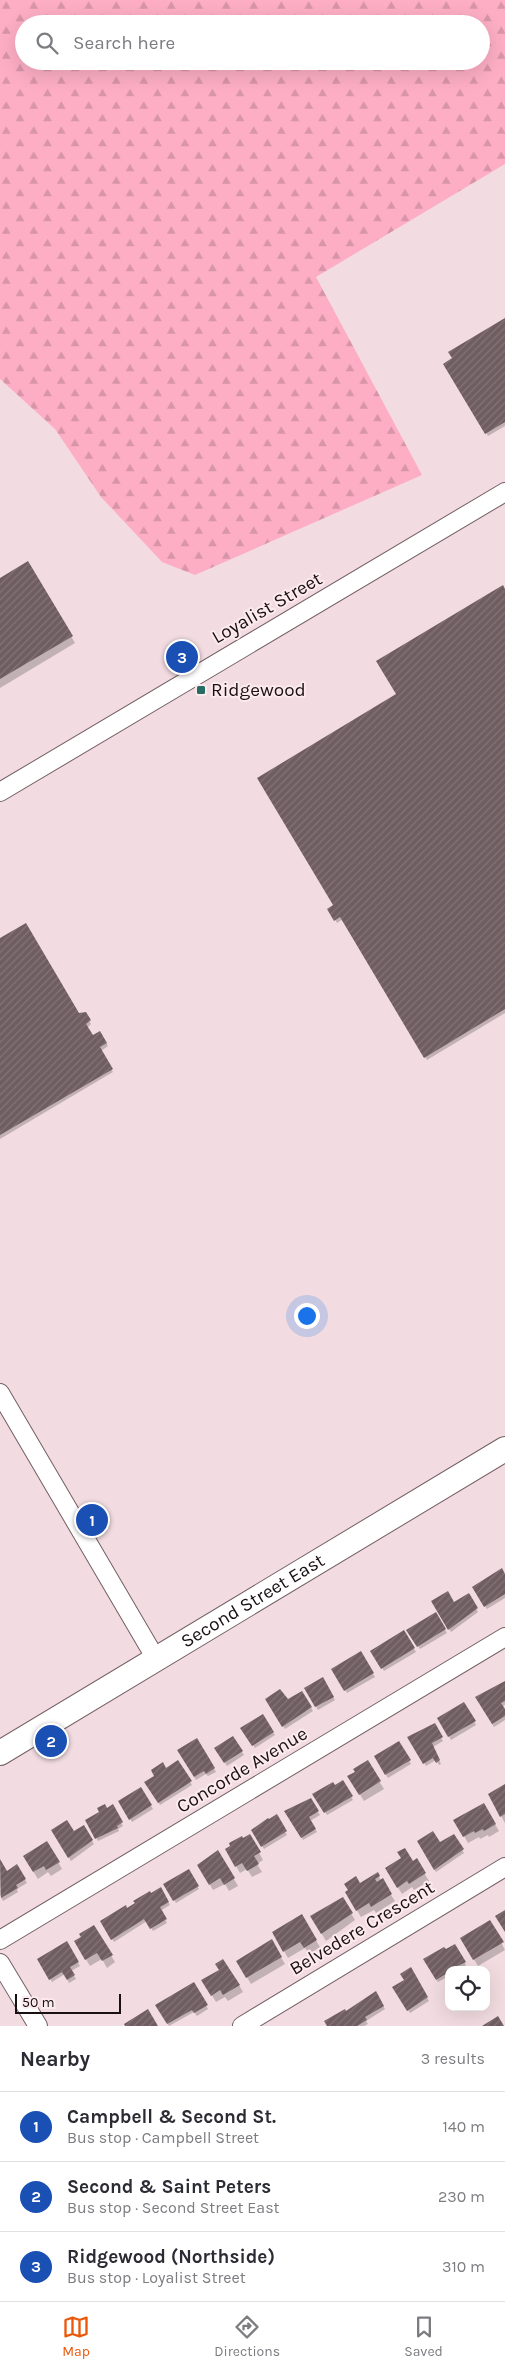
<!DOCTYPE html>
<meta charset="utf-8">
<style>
body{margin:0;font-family:Karla,sans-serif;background:#f7f7f7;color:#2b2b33}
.controls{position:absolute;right:15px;bottom:15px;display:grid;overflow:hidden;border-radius:10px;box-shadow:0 5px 20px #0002}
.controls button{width:45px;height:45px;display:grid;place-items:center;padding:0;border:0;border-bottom:1px solid #e1e1e2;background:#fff;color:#2b2b33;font:25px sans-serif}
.scale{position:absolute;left:15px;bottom:12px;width:106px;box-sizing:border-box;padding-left:5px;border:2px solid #181012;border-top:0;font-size:14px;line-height:18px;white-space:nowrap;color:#181012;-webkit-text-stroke:4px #fceaef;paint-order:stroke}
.you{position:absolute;left:306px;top:1315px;width:18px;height:18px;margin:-12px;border:4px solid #fff;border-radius:50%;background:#1a73e8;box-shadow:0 0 0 8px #1a73e833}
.badge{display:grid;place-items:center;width:32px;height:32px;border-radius:50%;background:#ea580c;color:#fff;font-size:16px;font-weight:700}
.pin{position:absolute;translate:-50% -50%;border:2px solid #fff;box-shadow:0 1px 5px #0006}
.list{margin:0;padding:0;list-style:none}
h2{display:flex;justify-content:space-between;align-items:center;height:65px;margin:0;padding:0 20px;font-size:21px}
h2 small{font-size:16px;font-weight:400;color:#7c7c81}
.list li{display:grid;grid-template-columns:32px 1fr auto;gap:15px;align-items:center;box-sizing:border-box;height:70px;padding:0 20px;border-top:1px solid #e1e1e2}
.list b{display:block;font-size:19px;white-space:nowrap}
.list p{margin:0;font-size:16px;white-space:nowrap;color:#7c7c81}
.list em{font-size:16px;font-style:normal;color:#7c7c81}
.icon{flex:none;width:28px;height:28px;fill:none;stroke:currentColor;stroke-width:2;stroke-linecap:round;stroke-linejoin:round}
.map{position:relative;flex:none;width:505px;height:2026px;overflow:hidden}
.search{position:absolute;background:#fff;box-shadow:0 5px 20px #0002;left:15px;right:15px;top:15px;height:55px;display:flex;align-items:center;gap:12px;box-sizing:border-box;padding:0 18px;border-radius:28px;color:#7c7c81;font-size:19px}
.sheet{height:275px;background:#fff}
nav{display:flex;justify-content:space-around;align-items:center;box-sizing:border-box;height:70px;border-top:1px solid #e1e1e2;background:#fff;font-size:14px;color:#7c7c81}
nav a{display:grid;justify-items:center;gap:2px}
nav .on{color:#ea580c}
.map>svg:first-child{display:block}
.forest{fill:url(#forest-firs);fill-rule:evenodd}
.shadow{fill:#0003}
.building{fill:url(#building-hatch)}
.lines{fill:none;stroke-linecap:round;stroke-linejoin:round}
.street-casing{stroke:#725f64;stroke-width:20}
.secondary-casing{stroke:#725f64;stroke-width:26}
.street{stroke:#fff;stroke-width:18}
.secondary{stroke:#fff;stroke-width:24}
.poi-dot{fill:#256c61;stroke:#fceaef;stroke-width:2}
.labels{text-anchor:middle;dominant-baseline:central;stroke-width:4;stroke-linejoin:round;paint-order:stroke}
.street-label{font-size:19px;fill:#181012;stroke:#fceaef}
.poi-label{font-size:19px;fill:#181012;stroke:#fceaef;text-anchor:start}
</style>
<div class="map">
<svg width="505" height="2026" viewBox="0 0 505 2026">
<defs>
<pattern id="forest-firs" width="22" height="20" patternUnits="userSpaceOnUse" patternTransform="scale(1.25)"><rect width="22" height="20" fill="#fdaec4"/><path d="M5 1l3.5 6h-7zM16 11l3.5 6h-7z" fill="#d895a7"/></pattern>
<pattern id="building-hatch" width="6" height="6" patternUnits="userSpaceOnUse" patternTransform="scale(1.25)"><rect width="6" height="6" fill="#705d62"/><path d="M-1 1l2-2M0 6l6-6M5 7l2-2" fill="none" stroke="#827478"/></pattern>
</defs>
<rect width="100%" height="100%" fill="#f2dce1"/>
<path class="forest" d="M0,0h505v164l-189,113 106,198 -227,100 -33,-13 -61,-65 -46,-68 -55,-50zM24,24h457v37h-457z"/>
<path class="shadow" d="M505,320v106l-17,10 -43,-72z
M28,563l47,80 -75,45v-109z
M505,591v422l-78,47 -84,-141 -6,4 -8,-14 6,-3 63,-211z
M0,940l78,74 7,-1 6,11 -4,4 5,9 8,-5 8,14 -7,5 12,21 -113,67z
M505,1576v22l-18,11 -14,-22z
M468,1595l10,17 -27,20 -18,-30 21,2z
M435,1613l12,20 -27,16 -12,-19z
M404,1632l12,20 -32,19 -12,-20z
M360,1653l15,24 -28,16 -14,-24z
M322,1679l13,21 -17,10 -13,-22z
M505,1682v23l-3,2 3,5v8l-11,7 -18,-30z
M302,1693l11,18 -28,18 -19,-30 22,2z
M464,1704l12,21 -25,15 -12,-21z
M262,1716l13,19 -20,13 -13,-20z
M434,1725l9,16 -10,6 8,17 -2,1 -3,-5 -10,6 -17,-29z
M233,1738l11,17 -17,11 -11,-17z
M197,1739l19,33 -8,4 -2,-2 -10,6 -17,-30z
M399,1743l12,21 -23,14 -13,-21z
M178,1762l14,23 -32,20 -14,-23z
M367,1762l17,27 -20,12 -15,-24z
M343,1782l10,18 -26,15 -13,-21z
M505,1786v37l-4,-7z
M141,1789l12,20 -21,13 -12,-20z
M310,1800l10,15 -10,6 7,11 -14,8 -17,-29z
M484,1805l15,26 -10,6 -1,-2 -8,4 -1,-2 -11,6 -13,-23z
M112,1806l11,20 -5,3 1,2 -21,10 -11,-20z
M276,1816l11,19 -23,14 -12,-18z
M83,1827l11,17 -23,17 -19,-30 21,2z
M454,1835l10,18 -28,19 -18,-30 21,2z
M250,1836l13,24 -6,4 5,8 -10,5 -5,-8 -7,4 -13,-23z
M47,1843l15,26 -11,7 -3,-4 -10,7 -14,-22z
M218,1852l20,34 -9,5 -4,-7 -12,6 -14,-24z
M416,1860l13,21 -15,9 -2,-3 -10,7 -16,-26z
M0,1861l6,11 11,-6 10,17 -10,6 1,3 -15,9 -3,-6z
M188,1871l11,18 -23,14 -11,-19z
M377,1874l18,27 -19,12 -2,-3 -13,7 -15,-24z
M161,1889l9,16 -10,6 7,12 -14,8 -6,-10 -33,21 -13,-21 26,-11z
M342,1898l13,22 -29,21 -14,-24z
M301,1916l19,31 -11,7 -4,-6 -17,10 -15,-26z
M490,1921l15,29 -27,16 -17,-28z
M94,1927l21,35 -8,6 -5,-9 -12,7 -15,-25z
M271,1941l14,23 -34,20 -13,-22z
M66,1943l14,23 -9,5 5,8 -7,4 -4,-9 -13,8 -14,-22z
M455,1946l11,19 -7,5h-10v6l-11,6 -13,-22z
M411,1969l18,32 -19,12 -16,-25 11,-7z
M203,1981l36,4 4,7 -15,9 -3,-4 -9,5z
M194,1984l14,25 -11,7 -3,-4 -25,14 -12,-21z
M375,1993l10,16 -19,12 2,3 -4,2h-35z"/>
<path class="building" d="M505,318v104l-20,12 -42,-70 9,-6 -4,-6z
M28,561l45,75 -73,43v-101z
M503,585l2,4v420l-81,49 -84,-141 -6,4 -7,-12 6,-4 -76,-127 139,-84 -20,-33z
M26,923l53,90 7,-1 5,8 -5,4 7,11 7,-4 7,12 -7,4 13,22 -113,66v-197z
M502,1568l3,6v20l-21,13 -12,-20z
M448,1591l6,11 15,-9 9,15 -30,22 -17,-29z
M436,1612l10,17 -29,18 -11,-17z
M404,1630l11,18 -34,21 -11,-18z
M361,1651l13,22 -30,18 -13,-22z
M323,1677l11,20 -19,10 -11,-19z
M505,1681v20l-4,2 4,6v7l-13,8 -17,-27z
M280,1689l8,10 14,-8 10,16 -30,20 -17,-28z
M464,1702l12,19 -28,16 -11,-19z
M263,1714l11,18 -22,14 -12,-18z
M435,1723l8,14 -11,6 8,17 -4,3 -3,-5 -10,6 -16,-27z
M233,1736l10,15 -19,12 -10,-15z
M197,1738l18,30 -9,6 -2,-3 -10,6 -17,-27z
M399,1741l12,19 -26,15 -11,-19z
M178,1760l14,21 -34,22 -14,-21 10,-6 -3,-6 12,-8 3,6z
M368,1760l13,21 -22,14 -12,-19 8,-4 -2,-3z
M343,1780l10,16 -29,17 -12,-19 21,-12 2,3z
M505,1784v30l-5,3 -12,-23z
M141,1787l11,18 -23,15 -11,-19z
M311,1798l8,13 -10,6 7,12 -15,9 -17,-27z
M484,1803l12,21 -12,7 -1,-2 -8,4 -1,-2 -11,6 -10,-17z
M105,1804l2,4 6,-4 10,18 -6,4 1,2 -23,11 -10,-19 14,-8 -2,-4z
M277,1814l10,17 -26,16 -10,-17 17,-12 1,1z
M67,1820l7,11 10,-6 9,15 -25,18 -17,-28z
M433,1831l7,11 14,-8 10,15 -30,21 -17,-29z
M250,1834l11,18 -7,4 5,8 -12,7 -5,-8 -7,4 -10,-18 5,-3 -1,-3 13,-7 1,2z
M47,1841l13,21 -14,8 -2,-4 -11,6 -10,-16z
M405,1848l8,13 4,-3 9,15 -17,11 -2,-3 -10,7 -12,-20 16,-10 -4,-6z
M218,1850l17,28 -11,7 -4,-7 -11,7 -12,-20z
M0,1859l7,12 10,-7 9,15 -10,6 2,3 -17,10z
M189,1869l10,17 -26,15 -10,-17z
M378,1872l2,4 -5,3 2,3 6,-4 9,16 -21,13 -2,-4 -13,8 -11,-19 3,-2 -4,-6 12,-8 4,7z
M161,1887l8,15 -9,5 7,12 -17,10 -6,-10 -33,21 -11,-19 26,-16 1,3 8,-5 -2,-2 17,-10 1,2z
M343,1897l10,16 -32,21 -11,-18z
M505,1910v22l-10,-16z
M302,1914l15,26 -13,8 -4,-6 -17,10 -11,-20z
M490,1920l14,22 -31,18 -13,-22z
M94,1925l19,30 -11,6 -5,-8 -12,7 -11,-19 7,-4 -2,-3z
M272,1939l10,18 -36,21 -10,-17z
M67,1941l12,21 -9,5 5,8 -8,5 -5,-8 -13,8 -12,-21z
M455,1944l11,18 -17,8v2l-13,8 -13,-21 21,-12 2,2z
M223,1959l17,26 -17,10 -3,-5 -9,6 -10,-16 18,-10 -4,-6z
M411,1967l17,30 -21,14 -15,-24 12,-7 -4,-6z
M194,1982l14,23 -14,8 -2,-3 -25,14 -12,-19z
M376,1991l8,15 -19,11 2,3 -10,6h-30l-3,-5 21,-12 1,2z
M148,2009l10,17h-33l-1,-2z
M498,2016l6,10h-22z"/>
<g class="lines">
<g class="street-casing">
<path id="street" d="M0,792l505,-300
M0,1393l156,266
M0,1940l505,-303
M0,1963l38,63
M242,2026l263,-159"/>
</g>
<g class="secondary-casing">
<g id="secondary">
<path id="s1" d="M0,1753l505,-304"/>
</g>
</g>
<use href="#street" class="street"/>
<use href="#secondary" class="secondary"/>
</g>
<rect class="poi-dot" x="196" y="685" width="10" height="10" rx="2.5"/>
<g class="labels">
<g class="street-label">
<text transform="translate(267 608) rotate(-30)">Loyalist Street</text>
<text stroke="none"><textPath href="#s1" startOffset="295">Second Street East</textPath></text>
<text transform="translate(242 1770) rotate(-31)">Concorde Avenue</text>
<text transform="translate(362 1928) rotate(-31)">Belvedere Crescent</text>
</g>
<g class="poi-label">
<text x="211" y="690">Ridgewood</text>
</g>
</g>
</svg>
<div class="controls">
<button><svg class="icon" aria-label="locate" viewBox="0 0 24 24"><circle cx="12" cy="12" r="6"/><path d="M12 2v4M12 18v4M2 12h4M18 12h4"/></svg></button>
</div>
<div class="scale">50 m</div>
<div class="you"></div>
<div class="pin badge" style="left:92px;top:1520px;background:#1a4fb4">1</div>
<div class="pin badge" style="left:51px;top:1741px;background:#1a4fb4">2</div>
<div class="pin badge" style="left:182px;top:657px;background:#1a4fb4">3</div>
<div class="search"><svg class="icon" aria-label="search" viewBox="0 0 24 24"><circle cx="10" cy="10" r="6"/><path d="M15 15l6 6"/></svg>Search here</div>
</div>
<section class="sheet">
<h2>Nearby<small>3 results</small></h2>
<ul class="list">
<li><span class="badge" style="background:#1a4fb4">1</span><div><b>Campbell &amp; Second St.</b><p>Bus stop · Campbell Street</p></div><em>140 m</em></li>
<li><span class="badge" style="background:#1a4fb4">2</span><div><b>Second &amp; Saint Peters</b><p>Bus stop · Second Street East</p></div><em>230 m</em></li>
<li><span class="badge" style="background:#1a4fb4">3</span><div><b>Ridgewood (Northside)</b><p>Bus stop · Loyalist Street</p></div><em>310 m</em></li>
</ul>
</section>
<nav>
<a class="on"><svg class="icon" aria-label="map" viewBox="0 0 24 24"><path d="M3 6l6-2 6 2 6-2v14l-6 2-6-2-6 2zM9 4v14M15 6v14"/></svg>Map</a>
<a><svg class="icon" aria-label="directions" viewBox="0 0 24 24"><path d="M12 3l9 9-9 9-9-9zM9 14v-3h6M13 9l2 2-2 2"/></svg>Directions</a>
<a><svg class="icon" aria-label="saved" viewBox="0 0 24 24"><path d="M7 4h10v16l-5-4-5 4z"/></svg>Saved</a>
</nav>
